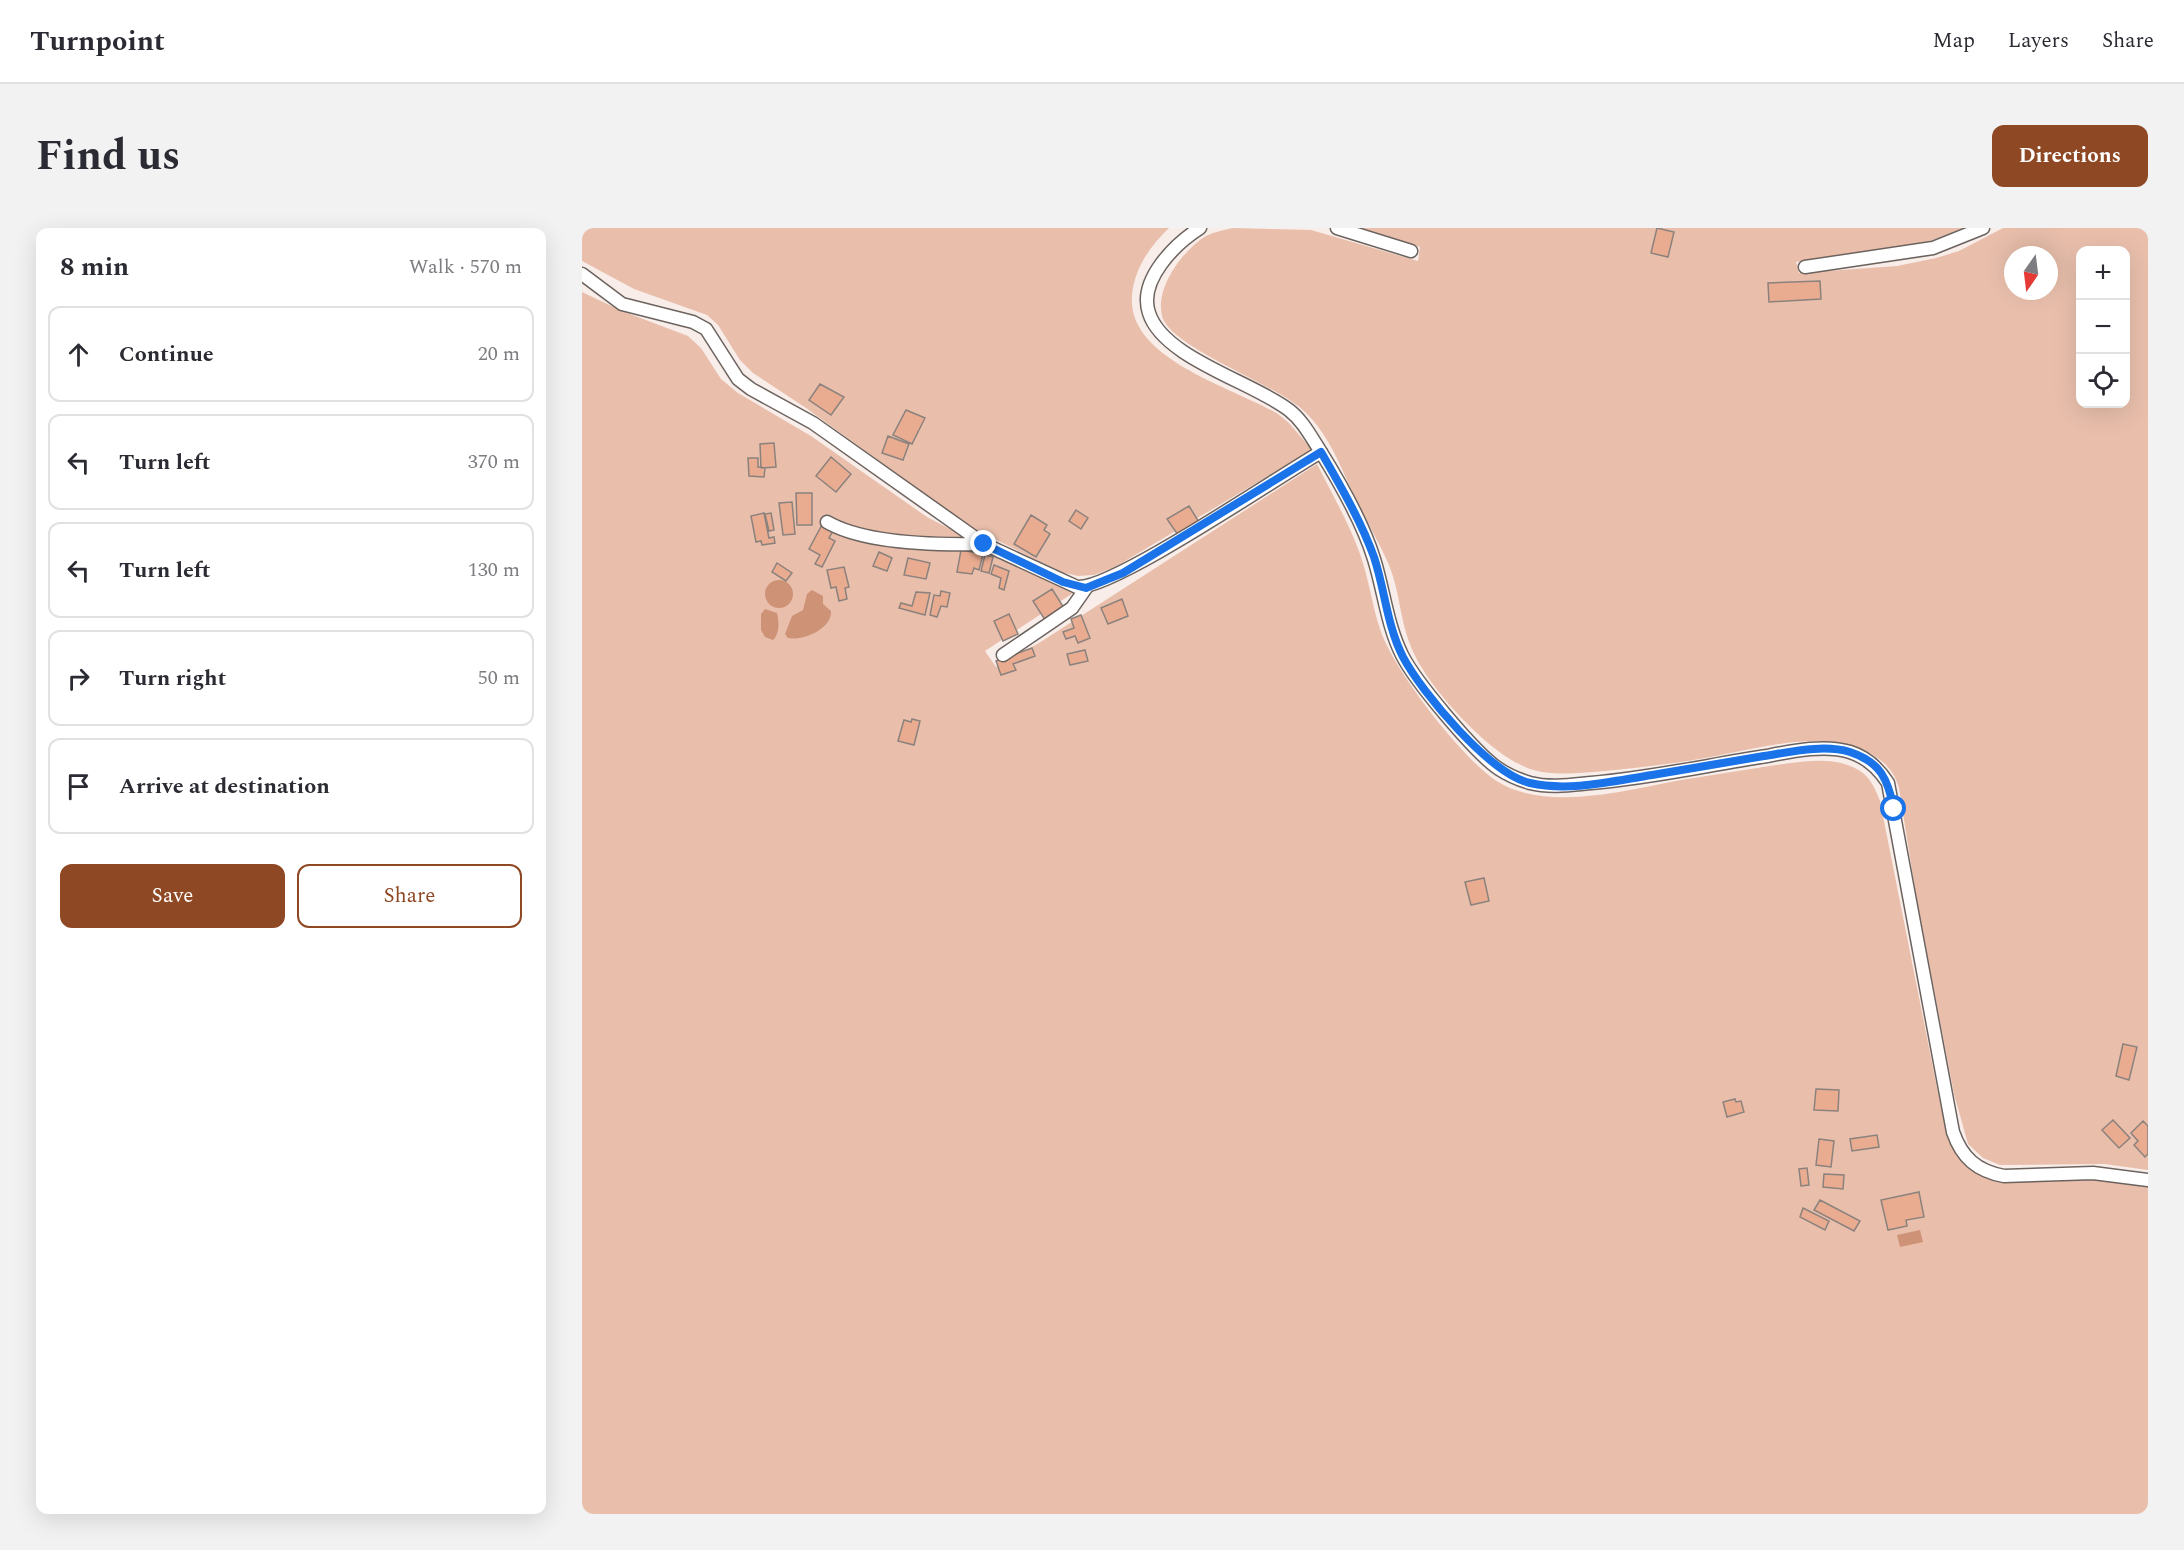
<!DOCTYPE html>
<meta charset="utf-8">
<style>
body{margin:0;font-family:Spectral,serif;background:#f2f2f3;color:#2b2b33}
.controls{position:absolute;right:18px;top:18px;display:grid;overflow:hidden;border-radius:12px;box-shadow:0 6px 24px #0002}
.controls button{width:54px;height:54px;display:grid;place-items:center;padding:0;border:0;border-bottom:2px solid #e1e1e2;background:#fff;color:#2b2b33;font:30px sans-serif}
.compass{position:absolute;left:1422px;top:18px;width:54px;height:54px;border-radius:50%;background:#fff;box-shadow:0 6px 24px #0002;rotate:194deg}
.stop{position:absolute;width:18px;height:18px;margin:-14px;border:4px solid #1a73e8;border-radius:50%;background:#fff}
.stop.end{background:#1a73e8;border-color:#fff;box-shadow:0 2px 6px #0008}
.list{margin:0;padding:0;list-style:none}
h2{display:flex;justify-content:space-between;align-items:center;height:78px;margin:0;padding:0 24px;font-size:26px}
h2 small{font-size:20px;font-weight:400;color:#7c7c81}
.list li{display:grid;grid-template-columns:39px 1fr auto;gap:18px;align-items:center;box-sizing:border-box;height:96px;margin:0 12px 12px;padding:0 12px;border:2px solid #e1e1e2;border-radius:12px}
.list b{display:block;font-size:22px;white-space:nowrap}
.list em{font-size:20px;font-style:normal;color:#7c7c81}
.actions{display:flex;gap:12px;padding:18px 24px}
.actions a{flex:1;padding:14px 0;border:2px solid #8f4824;border-radius:12px;text-align:center;font-size:21px;color:#8f4824}
.actions .main{background:#8f4824;color:#fff}
.icon{flex:none;width:33px;height:33px;fill:none;stroke:currentColor;stroke-width:2;stroke-linecap:round;stroke-linejoin:round}
.map{position:relative;flex:none;width:1566px;height:1286px;overflow:hidden;border-radius:12px}
header{display:flex;align-items:center;gap:36px;box-sizing:border-box;height:84px;padding:0 30px;background:#fff;border-bottom:2px solid #e1e1e2}
header strong{font-size:28px}
nav{display:flex;gap:33px;margin-inline-start:auto;font-size:21px}
.intro{display:flex;align-items:center;justify-content:space-between;box-sizing:border-box;height:144px;padding:0 36px}
h1{margin:0;font-size:42px}
.button{padding:15px 27px;border-radius:12px;background:#8f4824;color:#fff;font-size:21px;font-weight:700}
main{display:flex;gap:36px;padding:0 36px}
aside{flex:1;background:#fff;border-radius:12px;box-shadow:0 6px 24px #0002}
.map>svg:first-child{display:block}
.green{fill:#e9bfac;fill-rule:evenodd}
.water{fill:#ce9277}
.building{fill:#eaac90;stroke:#8b827d;stroke-width:1.5}
.lines{fill:none;stroke-linecap:round;stroke-linejoin:round}
.minor-casing{stroke:#6c635f;stroke-width:15}
.minor{stroke:#fff;stroke-width:12}
.route{stroke:#1a73e8;stroke-width:8}
</style>
<header>
<strong>Turnpoint</strong>
<nav><a>Map</a><a>Layers</a><a>Share</a></nav>
</header>
<div class="intro"><h1>Find us</h1><a class="button">Directions</a></div>
<main>
<aside>
<h2>8 min<small>Walk · 570 m</small></h2>
<ul class="list">
<li><svg class="icon" aria-label="ahead" viewBox="0 0 24 24"><path d="M12 20V5M6 11l6-6 6 6"/></svg><div><b>Continue</b></div><em>20 m</em></li>
<li><svg class="icon" aria-label="left" viewBox="0 0 24 24"><path d="M17 20v-9H6M10 6l-5 5 5 5"/></svg><div><b>Turn left</b></div><em>370 m</em></li>
<li><svg class="icon" aria-label="left" viewBox="0 0 24 24"><path d="M17 20v-9H6M10 6l-5 5 5 5"/></svg><div><b>Turn left</b></div><em>130 m</em></li>
<li><svg class="icon" aria-label="right" viewBox="0 0 24 24"><path d="M7 20v-9h11M14 6l5 5-5 5"/></svg><div><b>Turn right</b></div><em>50 m</em></li>
<li><svg class="icon" aria-label="arrive" viewBox="0 0 24 24"><path d="M6 21V4h12l-3 4 3 4H6"/></svg><div><b>Arrive at destination</b></div></li>
</ul>
<div class="actions"><a class="main">Save</a><a>Share</a></div>
</aside>
<div class="map">
<svg width="1566" height="1286" viewBox="0 0 1566 1286">
<rect width="100%" height="100%" fill="#f8ede9"/>
<path class="green" d="M0,0h587c-19,18 -35,41 -37,68 -5,63 100,91 146,118l11,9 23,27 -197,117 -21,8 -16,1 -18,-4 -93,-47 -161,-117 -53,-35 -13,-13 -22,-35 -11,-10 -73,-26 -52,-28z
M651,0l78,2 107,31 2,-14 -64,-19h610l-45,16 -125,18 3,11 98,-7 39,-8 23,-7 44,-23h145v942l-44,-6 -104,1 -17,-7 -15,-14 -14,-50 -38,-199 -17,-107c-10,-37 -54,-48 -88,-47 -34,1 -67,10 -100,16 -39,7 -79,12 -118,15 -24,2 -50,4 -72,-7 -37,-17 -95,-80 -110,-118 -11,-26 -11,-55 -22,-82 -11,-25 -26,-50 -38,-76 -12,-27 -24,-56 -46,-77 -28,-28 -135,-64 -143,-96 -7,-29 21,-66 44,-80 8,-4 18,-6 27,-8zM1498,22h46v154h-46zM1431,27h36v36h-36z
M0,64l40,19 66,25 13,12 20,31 17,14 73,43 116,81 146,76 -88,58 11,16 43,-24 278,-179c15,30 32,59 43,90 9,25 12,51 20,75 12,39 81,128 115,151 49,33 133,10 186,0 32,-5 63,-10 95,-15 26,-3 60,-10 84,6 11,7 15,18 20,30l57,287 11,49 11,20 6,8 20,11 88,1 75,7v330h-1566z"/>
<path class="water" d="M183 366a14 14 0 1 1 28 0a14 14 0 1 1-28 0Z
M230,362l11,6v8l8,7c1,18 -28,30 -43,27l-3,-4 7,-18 11,-6 4,-16z
M183,381l12,4c2,9 3,20 -4,27l-8,-3 -4,-7v-16z
M1338,1002l3,12 -23,5 -3,-12z"/>
<path class="building" d="M1075,0l17,4 -6,25 -17,-4z
M1238,53l1,18 -52,3 -1,-19z
M238,156l24,13 -13,18 -22,-15z
M324,182l19,8 -13,26 -19,-9z
M306,208l21,8 -6,16 -21,-7z
M192,215l2,24 -15,1 -1,-24z
M249,229l20,17 -15,18 -20,-16z
M166,230h10v9l7,1 -1,9 -15,-1z
M214,265h16v32h-15z
M210,274l3,32 -12,1 -4,-32z
M607,278l10,16 -21,13 -11,-16z
M494,282l12,8 -7,11 -12,-8z
M182,285l5,25 5,-1 1,6 -13,2 -1,-4 -5,1 -5,-26z
M189,285l3,17 -5,1 -4,-17z
M449,287l16,10 -3,5 6,4 -14,23 -22,-13z
M241,295l11,6 -5,9 6,3 -13,26 -7,-3 5,-9 -11,-6z
M379,322l22,4 -4,16 -5,-2 -2,6 -15,-2z
M297,324l13,6 -5,13 -14,-5z
M403,327l8,2 -4,16 -8,-2z
M326,330l22,5 -4,16 -22,-4z
M195,335l15,10 -6,8 -14,-9z
M412,337l15,6 -5,19 -5,-2 2,-10 -10,-4z
M262,339l5,20 -4,1 2,11 -8,2 -3,-14 -5,1 -4,-18z
M470,361l12,19 -19,12 -12,-19z
M359,363l9,2 -3,14 -6,-1 -4,11 -7,-2 4,-20 6,1z
M334,364l14,1 -5,22 -26,-7 2,-5 11,3z
M540,371l6,17 -20,8 -7,-16z
M427,386l9,20 -15,7 -9,-20z
M499,387l9,23 -12,5 -3,-7 -9,3 -3,-7 11,-4 -3,-9z
M450,420l3,8 -22,8 3,6 -15,5 -5,-14z
M503,422l3,11 -18,4 -3,-11z
M330,491l8,2 -6,24 -16,-4 6,-21 7,2z
M902,650l5,23 -18,4 -6,-23z
M1541,816l14,3 -8,33 -13,-4z
M1234,861l23,1 -1,21 -24,-1z
M1153,871l1,3 5,-1 3,11 -17,5 -4,-15z
M1531,892l17,18 -11,10 -17,-18z
M1561,893l5,5v28l-3,3 -11,-12 4,-4 -7,-8z
M1295,907l2,12 -27,4 -2,-12z
M1237,911l15,2 -3,26 -15,-2z
M1225,940l2,17 -8,1 -2,-17z
M1242,946l20,1 -1,14 -20,-2z
M1337,964l5,25 -18,3 1,6 -19,4 -7,-30z
M1238,972l40,21 -6,10 -40,-21z
M1221,980l26,13 -4,9 -25,-13z"/>
<g class="lines">
<g class="minor-casing">
<path id="minor" d="M618,0c-25,16 -62,52 -51,85 14,45 104,69 140,97 13,10 21,25 30,39 20,32 44,74 55,110 10,32 13,66 28,96 13,26 73,98 97,114 9,6 21,11 31,14 20,5 40,2 61,0 59,-5 117,-18 176,-27 25,-5 58,-12 83,-4 16,5 29,17 38,31l65,349c9,26 24,39 51,44l89,-3 55,7
M755,0l74,23
M1223,39l128,-19 50,-20
M0,46l40,30 71,18 13,7 32,50 13,10 62,34 171,121 93,43c35,3 202,-111 244,-135
M245,294c38,22 112,23 156,22
M421,427l69,-47 14,-20"/>
</g>
<use href="#minor" class="minor"/>
</g>
<g class="lines">
<path class="route" d="M402,316l79,38 23,6 37,-15 198,-121c19,33 40,69 53,105 11,33 13,69 29,100 19,36 87,117 127,126 39,9 83,-2 122,-8 37,-6 75,-13 112,-19 26,-4 60,-12 86,-4 31,10 38,28 44,57"/>
</g>
</svg>
<div class="controls">
<button>+</button>
<button>−</button>
<button><svg class="icon" aria-label="locate" viewBox="0 0 24 24"><circle cx="12" cy="12" r="6"/><path d="M12 2v4M12 18v4M2 12h4M18 12h4"/></svg></button>
</div>
<svg class="compass" viewBox="-18 -18 36 36"><path d="M0-13l5 13h-10z" fill="#e53935"/><path d="M0 13l5-13h-10z" fill="#7c7c81"/></svg>
<div class="stop" style="left:1312px;top:581px"></div>
<div class="stop end" style="left:402px;top:316px"></div>
</div>
</main>
